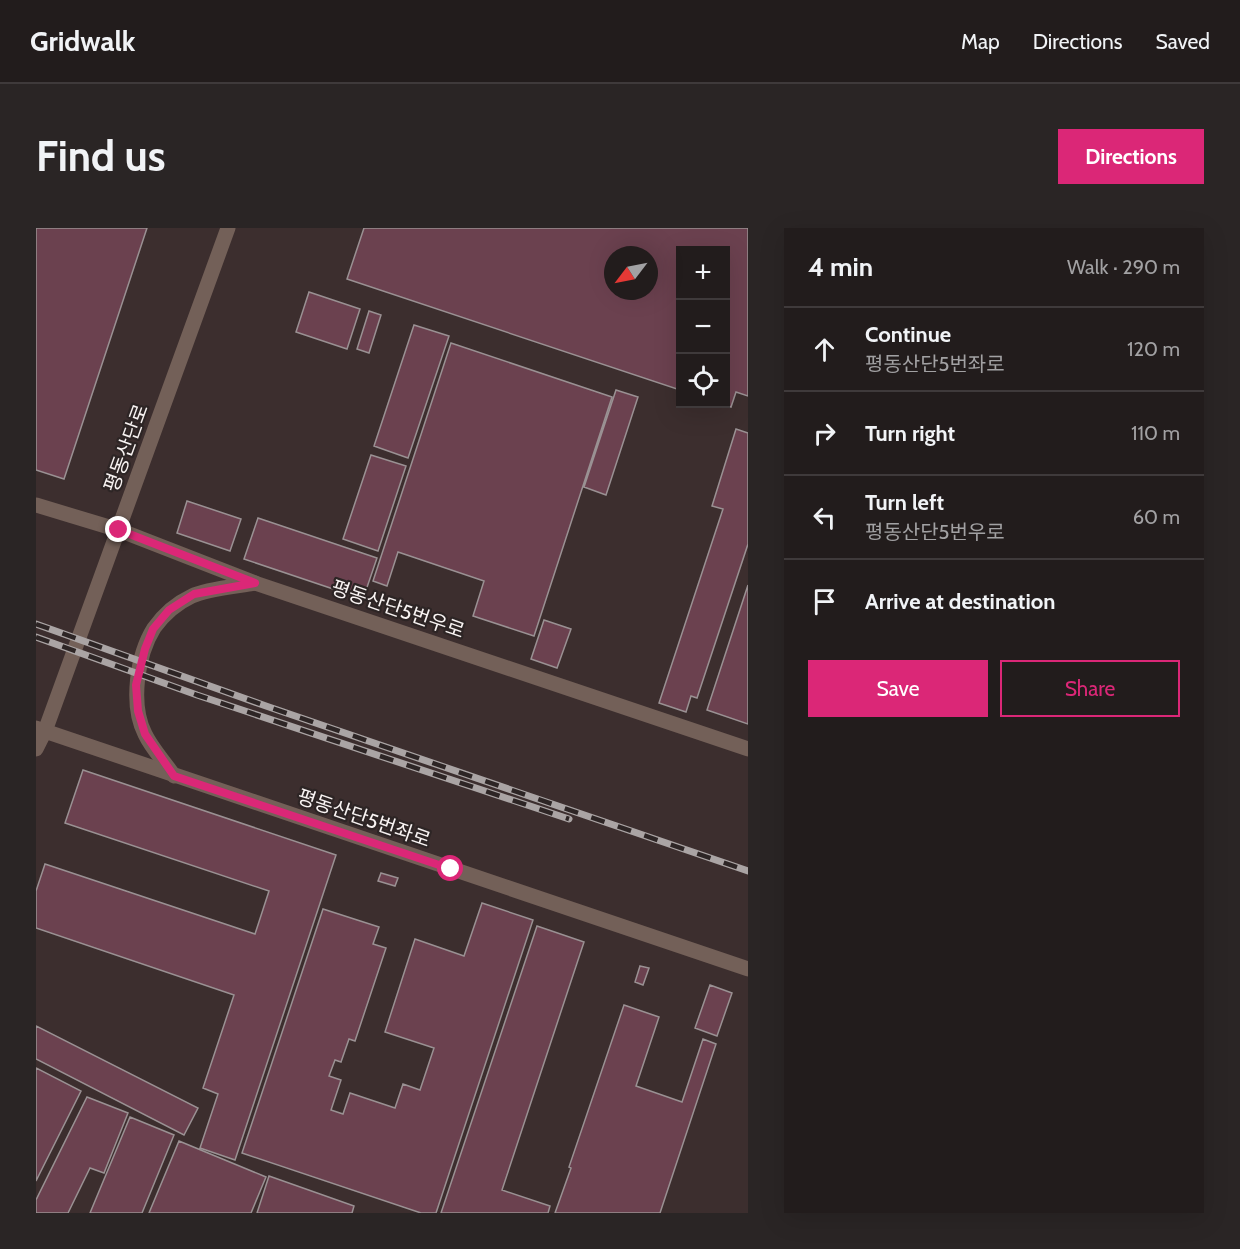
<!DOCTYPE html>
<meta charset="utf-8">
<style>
body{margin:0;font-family:Cabin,"Noto Sans KR",sans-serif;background:#2a2525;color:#f1f3f6}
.controls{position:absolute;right:18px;top:18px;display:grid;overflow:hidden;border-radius:0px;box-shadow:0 6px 24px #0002}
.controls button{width:54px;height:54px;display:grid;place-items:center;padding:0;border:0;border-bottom:2px solid #3f3a3b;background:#221c1c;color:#f1f3f6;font:30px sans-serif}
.compass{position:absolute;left:568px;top:18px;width:54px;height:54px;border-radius:50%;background:#221c1c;box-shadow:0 6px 24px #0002;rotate:238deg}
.stop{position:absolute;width:18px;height:18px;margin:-14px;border:4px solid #db2777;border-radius:50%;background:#fff}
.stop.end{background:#db2777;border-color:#fff;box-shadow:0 2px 6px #0008}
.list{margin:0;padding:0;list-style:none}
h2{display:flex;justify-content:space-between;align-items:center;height:78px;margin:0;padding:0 24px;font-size:26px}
h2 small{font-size:20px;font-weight:400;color:#a2a1a3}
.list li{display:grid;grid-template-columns:39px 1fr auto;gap:18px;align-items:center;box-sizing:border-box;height:84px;padding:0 24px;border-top:2px solid #3f3a3b}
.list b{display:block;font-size:22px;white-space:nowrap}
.list p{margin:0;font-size:20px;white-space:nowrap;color:#a2a1a3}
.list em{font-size:20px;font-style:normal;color:#a2a1a3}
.actions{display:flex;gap:12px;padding:18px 24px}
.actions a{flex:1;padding:14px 0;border:2px solid #db2777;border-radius:0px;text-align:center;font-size:21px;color:#db2777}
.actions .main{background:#db2777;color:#fff}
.icon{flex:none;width:33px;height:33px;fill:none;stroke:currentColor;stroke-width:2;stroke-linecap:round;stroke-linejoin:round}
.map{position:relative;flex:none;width:712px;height:985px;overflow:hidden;border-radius:0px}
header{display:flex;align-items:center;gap:36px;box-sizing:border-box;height:84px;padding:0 30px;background:#221c1c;border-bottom:2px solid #3f3a3b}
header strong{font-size:28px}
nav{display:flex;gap:33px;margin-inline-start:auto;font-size:21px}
.intro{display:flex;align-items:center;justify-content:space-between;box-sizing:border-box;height:144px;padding:0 36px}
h1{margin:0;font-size:42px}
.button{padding:15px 27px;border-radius:0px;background:#db2777;color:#fff;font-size:21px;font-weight:700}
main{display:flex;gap:36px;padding:0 36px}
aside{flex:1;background:#221c1c;border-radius:0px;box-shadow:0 6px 24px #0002}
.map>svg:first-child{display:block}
.built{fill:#3c2e2e;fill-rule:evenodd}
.building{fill:#6b414f;stroke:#9a9193;stroke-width:1.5;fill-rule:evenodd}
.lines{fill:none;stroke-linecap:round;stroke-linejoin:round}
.minor{stroke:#736058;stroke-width:15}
.tertiary{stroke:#736058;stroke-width:15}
.rail-casing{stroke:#aaa4a4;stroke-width:7}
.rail{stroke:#2d2525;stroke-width:4.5;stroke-dasharray:14;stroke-linecap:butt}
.route{stroke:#db2777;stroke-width:8}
.labels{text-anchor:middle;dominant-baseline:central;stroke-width:4.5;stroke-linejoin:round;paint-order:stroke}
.street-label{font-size:20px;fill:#f8f3f2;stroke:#2d2525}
</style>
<header>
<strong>Gridwalk</strong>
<nav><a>Map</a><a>Directions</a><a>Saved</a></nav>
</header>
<div class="intro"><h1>Find us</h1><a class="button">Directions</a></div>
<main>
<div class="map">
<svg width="712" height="985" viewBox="0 0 712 985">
<rect width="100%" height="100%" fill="#2d2525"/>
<path class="built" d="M0,0h712v985h-712zM644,22h46v154h-46zM577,27h36v36h-36z"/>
<path class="building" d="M0,0h111l-83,251 -28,-9z
M328,0h384v168l-12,-4 -5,15 -10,-3h5v-154h-46v140l-333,-111zM577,27h36v36h-36z
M273,64l51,17 -13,40 -51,-17z
M333,83l12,4 -12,38 -12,-4z
M378,97l35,11 -41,122 -34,-12z
M415,115l161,54 -78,239 -61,-20 11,-35 -86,-29 -11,34 -14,-5z
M580,162l22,7 -32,98 -22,-8z
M700,201l12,4v111l-51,154 -6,-2 -5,16 -27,-9 64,-194 -11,-3z
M335,227l35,11 -28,85 -35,-12z
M151,273l54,18 -11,32 -53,-18z
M222,290l119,40 -14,41 -119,-40z
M712,357v139l-41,-14z
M508,392l27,9 -14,39 -26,-9z
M47,542l253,85 -101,305 -35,-12 18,-54 -15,-6 31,-93 -198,-67v-37l9,-27 210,70 14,-43 -204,-68z
M345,645l17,5 -3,8 -17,-5z
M446,675l51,17 -97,293h-15l-179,-60 81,-244 56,18 -6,17 13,4 -31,93 -6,-2 -8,23 -6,-2 -6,16 12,4 -10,30 12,4 7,-21 45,15 8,-24 17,6 14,-42 -49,-16 30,-93 49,17z
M501,698l47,16 -82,248 48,16 -2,7h-107z
M604,738l9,2 -6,17 -8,-3z
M674,757l22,8 -15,43 -22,-8z
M588,777l35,12 -23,69 46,16 21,-63 13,5 -56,169h-105l16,-45 -2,-1z
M0,798l162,82 -14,27 -148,-76z
M0,840l45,23 -45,90z
M51,869l41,16 -24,60 -14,-5 -22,45h-32v-13z
M94,889l44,18 -32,78h-52z
M143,913l87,36 -15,36h-102z
M233,948l85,30 -2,7h-95z"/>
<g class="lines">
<path class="minor" d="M138,548c-9,-14 -22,-27 -29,-42 -15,-29 -8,-79 9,-106 10,-14 23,-25 38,-32 14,-7 47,-10 63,-13"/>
<path class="tertiary" d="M0,277l83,25 136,53 493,166
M0,500l712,241
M0,521l9,-18 183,-503"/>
<g class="rail-casing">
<path id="rail" d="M0,396l230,82 482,165
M0,409l161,58 372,124"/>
</g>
<use href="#rail" class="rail"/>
</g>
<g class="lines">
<path class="route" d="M83,302l136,53 -61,11 -25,16 -16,19 -8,20 -9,36 2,26 7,23 29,42 277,93"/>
</g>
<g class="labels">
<g class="street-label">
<text transform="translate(90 220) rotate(-70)">평동산단로</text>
<text transform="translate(362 381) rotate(19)">평동산단5번우로</text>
<text transform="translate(328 590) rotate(19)">평동산단5번좌로</text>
</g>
</g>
</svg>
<div class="controls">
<button>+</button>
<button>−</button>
<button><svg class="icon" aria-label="locate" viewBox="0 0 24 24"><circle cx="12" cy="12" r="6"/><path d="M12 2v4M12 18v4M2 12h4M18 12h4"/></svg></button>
</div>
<svg class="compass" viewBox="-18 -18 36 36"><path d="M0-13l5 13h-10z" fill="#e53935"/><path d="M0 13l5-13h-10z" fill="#a2a1a3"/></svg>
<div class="stop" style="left:415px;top:641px"></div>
<div class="stop end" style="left:83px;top:302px"></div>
</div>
<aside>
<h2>4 min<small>Walk · 290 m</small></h2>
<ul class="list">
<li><svg class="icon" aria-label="ahead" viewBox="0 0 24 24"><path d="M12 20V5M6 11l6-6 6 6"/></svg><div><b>Continue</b><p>평동산단5번좌로</p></div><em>120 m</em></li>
<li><svg class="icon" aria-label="right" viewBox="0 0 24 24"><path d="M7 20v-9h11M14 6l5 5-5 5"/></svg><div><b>Turn right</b></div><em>110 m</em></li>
<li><svg class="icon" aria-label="left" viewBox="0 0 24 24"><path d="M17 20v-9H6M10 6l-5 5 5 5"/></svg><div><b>Turn left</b><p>평동산단5번우로</p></div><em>60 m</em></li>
<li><svg class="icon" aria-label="arrive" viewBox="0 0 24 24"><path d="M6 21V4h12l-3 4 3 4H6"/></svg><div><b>Arrive at destination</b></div></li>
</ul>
<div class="actions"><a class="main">Save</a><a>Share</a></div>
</aside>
</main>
